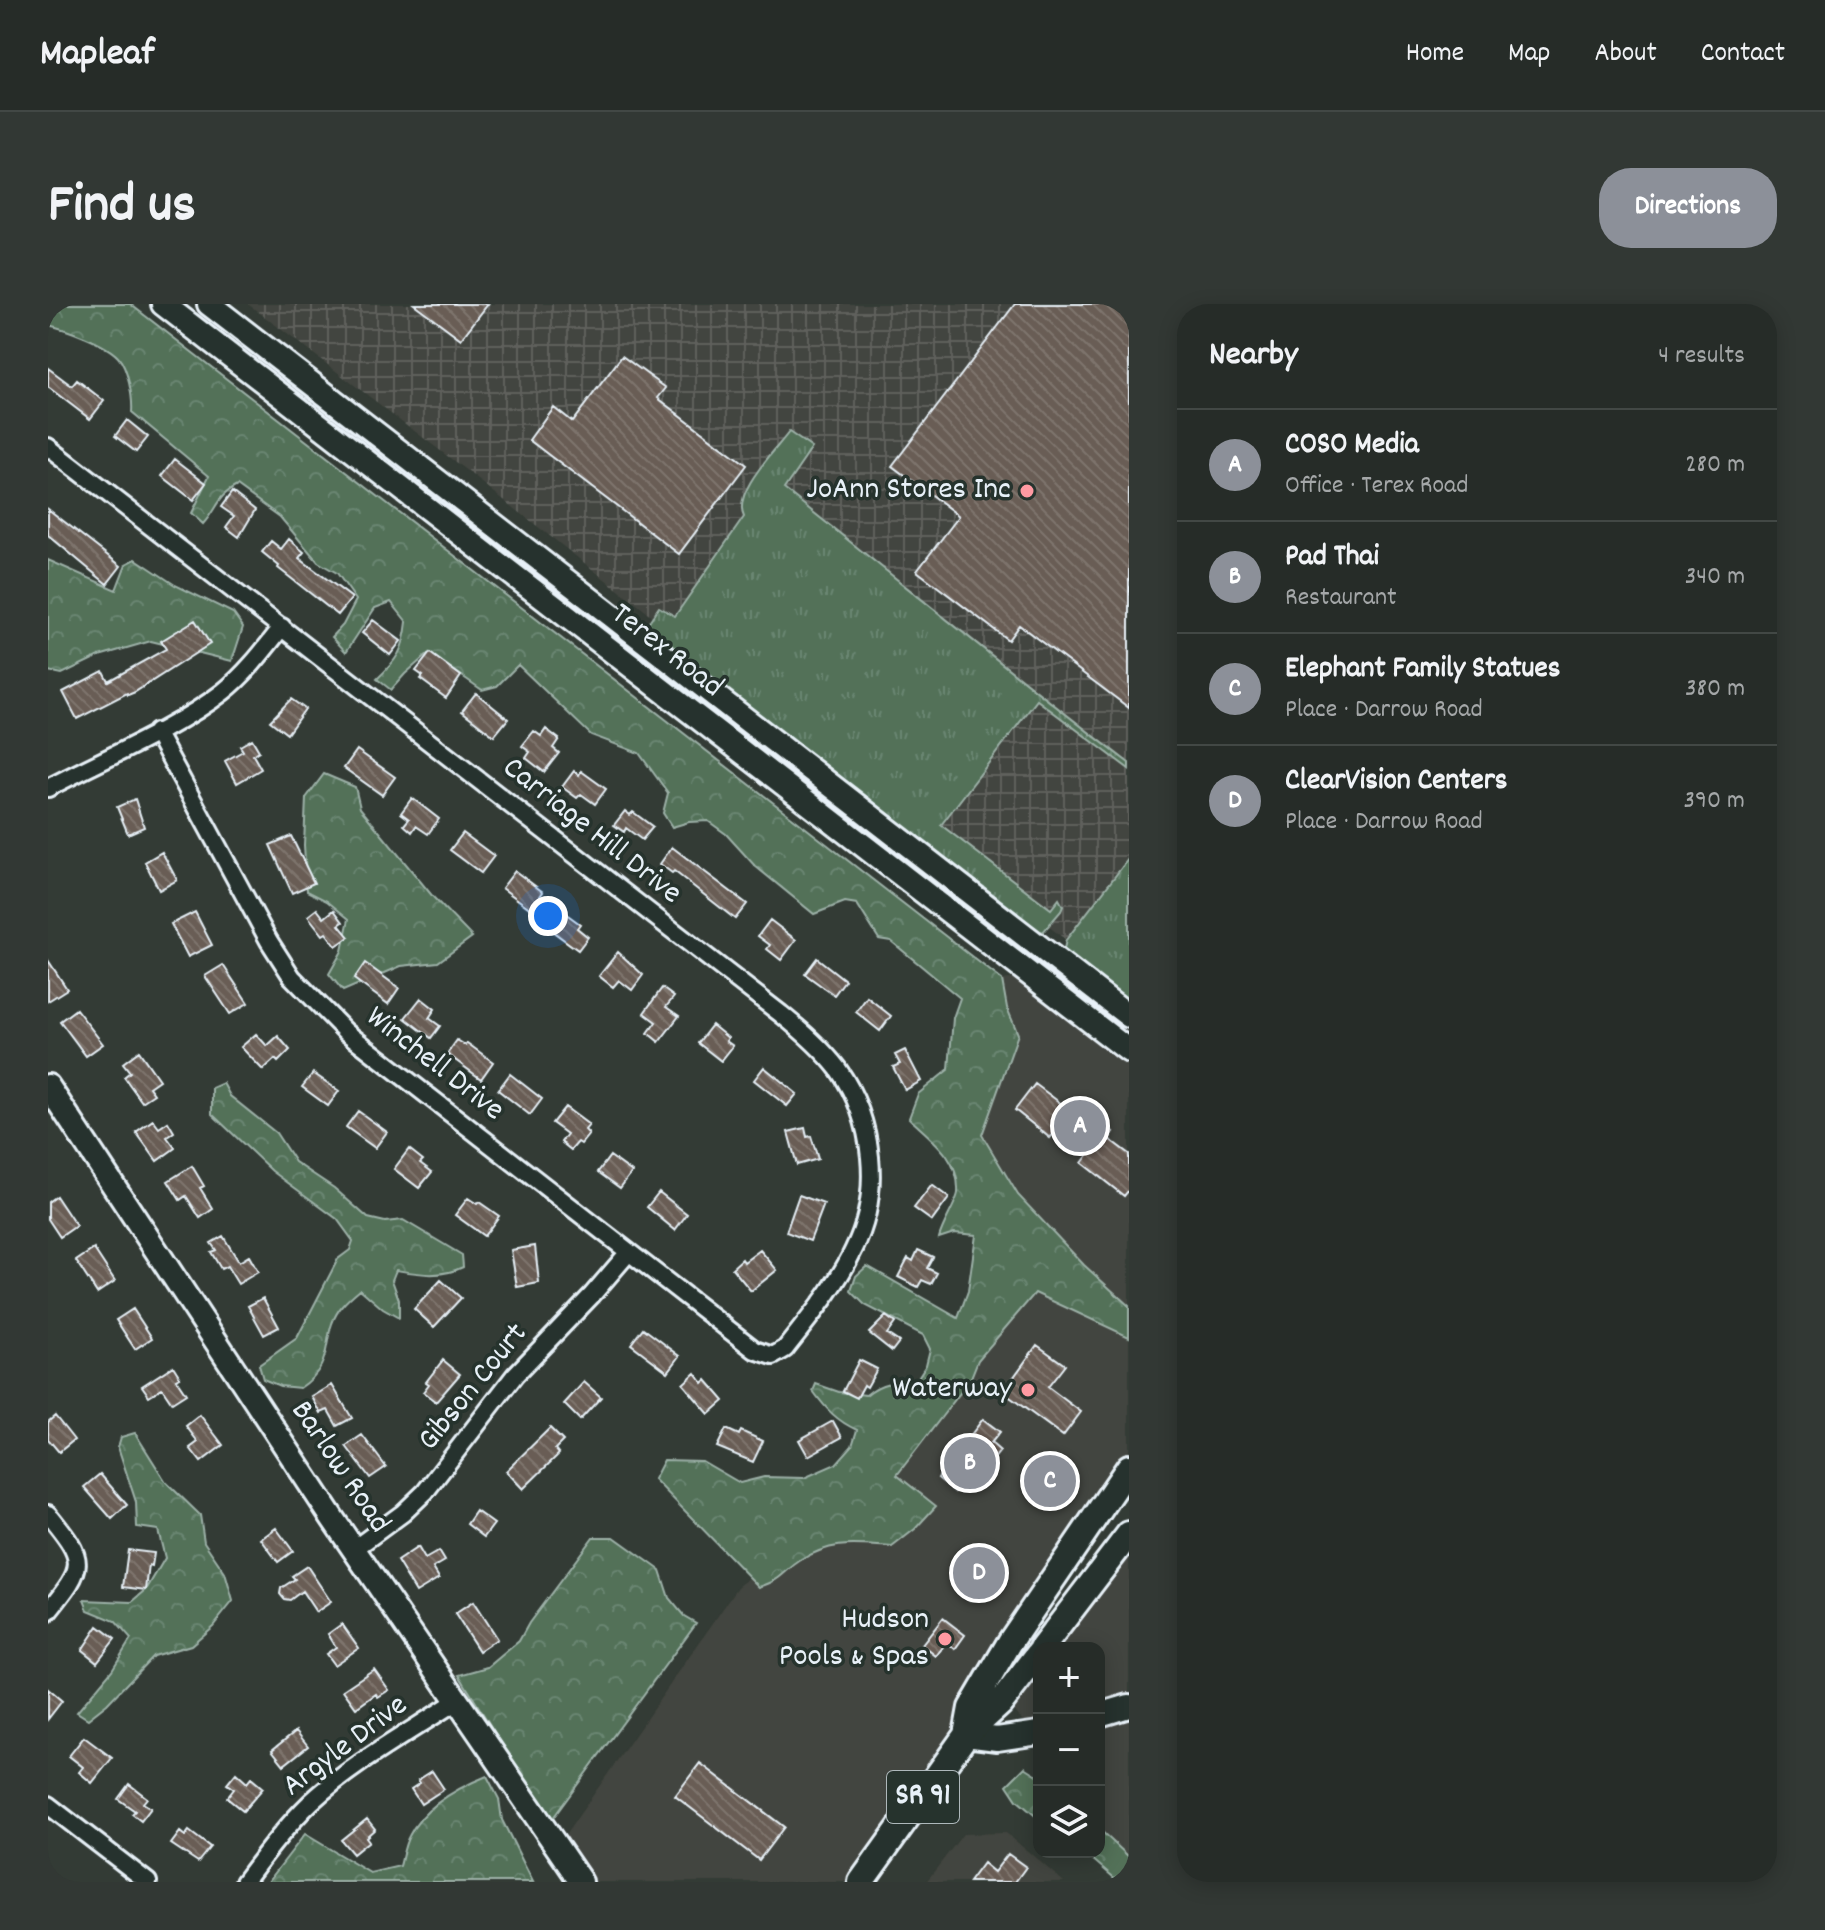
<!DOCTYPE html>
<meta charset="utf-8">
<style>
body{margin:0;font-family:Dekko,sans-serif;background:#323834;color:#f1f3f6}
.controls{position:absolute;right:24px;bottom:24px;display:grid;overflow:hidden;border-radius:16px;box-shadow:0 4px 20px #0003}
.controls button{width:72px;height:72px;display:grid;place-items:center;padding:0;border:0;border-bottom:2px solid #424845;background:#262c28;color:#f1f3f6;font:40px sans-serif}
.you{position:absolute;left:500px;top:612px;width:28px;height:28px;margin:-20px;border:6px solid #fff;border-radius:50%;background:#1a73e8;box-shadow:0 0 0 12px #1a73e833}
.badge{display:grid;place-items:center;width:52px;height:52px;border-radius:50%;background:#8c9099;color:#fff;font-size:26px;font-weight:700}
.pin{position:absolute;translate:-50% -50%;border:4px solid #fff;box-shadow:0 2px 8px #0006}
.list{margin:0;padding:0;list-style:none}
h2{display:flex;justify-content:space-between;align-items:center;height:104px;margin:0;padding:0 32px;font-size:34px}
h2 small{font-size:26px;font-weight:400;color:#a4a7a8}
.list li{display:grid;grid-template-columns:52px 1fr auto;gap:24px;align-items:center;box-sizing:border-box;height:112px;padding:0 32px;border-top:2px solid #424845}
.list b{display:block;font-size:30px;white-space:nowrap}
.list p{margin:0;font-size:26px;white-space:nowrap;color:#a4a7a8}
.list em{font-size:26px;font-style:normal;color:#a4a7a8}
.icon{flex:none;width:44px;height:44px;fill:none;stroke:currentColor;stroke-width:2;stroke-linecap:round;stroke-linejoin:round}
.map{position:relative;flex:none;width:1081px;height:1578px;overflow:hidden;border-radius:32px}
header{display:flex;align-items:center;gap:48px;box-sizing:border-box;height:112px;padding:0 40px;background:#262c28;border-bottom:2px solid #424845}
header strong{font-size:38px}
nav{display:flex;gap:44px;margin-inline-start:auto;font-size:28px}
.intro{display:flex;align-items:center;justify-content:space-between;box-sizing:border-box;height:192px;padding:0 48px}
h1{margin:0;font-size:56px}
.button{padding:20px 36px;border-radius:32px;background:#8c9099;color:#fff;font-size:28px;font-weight:700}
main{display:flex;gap:48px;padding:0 48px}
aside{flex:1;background:#262c28;border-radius:32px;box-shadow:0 4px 20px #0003}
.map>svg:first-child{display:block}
.built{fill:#43453f}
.industrial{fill:url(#industrial-grid)}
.grass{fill:url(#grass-tufts);stroke:#9db1a8;stroke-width:2}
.forest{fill:url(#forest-crowns);stroke:#9db1a8;stroke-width:2}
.building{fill:url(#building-back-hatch);stroke:#e8f1f8;stroke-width:2}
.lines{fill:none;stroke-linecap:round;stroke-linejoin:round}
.street-casing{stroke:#e8f1f8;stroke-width:22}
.secondary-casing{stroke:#e8f1f8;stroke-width:28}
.primary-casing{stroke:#e8f1f8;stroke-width:30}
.street{stroke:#26332d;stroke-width:16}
.secondary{stroke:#26332d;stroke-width:22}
.primary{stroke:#26332d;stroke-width:24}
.poi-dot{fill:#ff9aa2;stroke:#26332d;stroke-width:3}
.labels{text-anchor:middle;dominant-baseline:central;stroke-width:7;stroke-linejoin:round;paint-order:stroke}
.shield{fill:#26332d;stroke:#aeb8bb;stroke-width:2}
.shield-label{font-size:30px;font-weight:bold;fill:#e8f1f8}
.poi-label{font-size:32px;fill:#e8f1f8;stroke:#26332d;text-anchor:end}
.street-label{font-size:32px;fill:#e8f1f8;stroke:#26332d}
</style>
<header>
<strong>Mapleaf</strong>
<nav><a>Home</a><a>Map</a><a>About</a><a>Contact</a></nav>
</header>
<div class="intro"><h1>Find us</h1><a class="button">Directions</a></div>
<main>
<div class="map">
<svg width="1081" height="1578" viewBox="0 0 1081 1578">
<defs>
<pattern id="industrial-grid" width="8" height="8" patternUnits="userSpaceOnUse" patternTransform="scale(2)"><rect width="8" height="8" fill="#43453f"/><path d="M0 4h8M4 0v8" fill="none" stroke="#5e605c"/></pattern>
<pattern id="grass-tufts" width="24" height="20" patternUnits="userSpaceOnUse" patternTransform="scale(2)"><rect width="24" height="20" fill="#527159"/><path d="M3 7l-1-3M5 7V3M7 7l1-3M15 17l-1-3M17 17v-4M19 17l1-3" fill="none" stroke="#6b8672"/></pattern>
<pattern id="forest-crowns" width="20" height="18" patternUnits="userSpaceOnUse" patternTransform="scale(2)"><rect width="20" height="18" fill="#527159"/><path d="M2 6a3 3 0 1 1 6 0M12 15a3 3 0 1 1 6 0" fill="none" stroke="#6b8672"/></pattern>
<pattern id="building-back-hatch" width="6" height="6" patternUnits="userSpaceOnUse" patternTransform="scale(2)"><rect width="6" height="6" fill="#695d55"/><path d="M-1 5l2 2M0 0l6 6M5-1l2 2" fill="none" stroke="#7e756e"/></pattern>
</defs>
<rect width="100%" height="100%" fill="#333b35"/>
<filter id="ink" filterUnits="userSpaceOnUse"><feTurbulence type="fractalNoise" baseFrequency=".0125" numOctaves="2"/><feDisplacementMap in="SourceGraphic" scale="16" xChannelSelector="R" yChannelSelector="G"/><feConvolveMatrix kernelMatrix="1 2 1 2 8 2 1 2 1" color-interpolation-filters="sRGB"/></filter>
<g filter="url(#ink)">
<path class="built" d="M984,672l97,75v255l-45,-41 -66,-70 -36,-60 35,-101 -10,-26 -5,-28z
M985,979l96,52v121l-268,426h-280l-24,-35 181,-260 107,-88 122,-132z
M1081,1245v151l-30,10v-62h-45z
M991,1364v61l-10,-1 -18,-21z
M1081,1413v140l-30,-28v-103z
M958,1529l58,49h-138l37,-48z"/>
<path class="industrial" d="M200,0h881v554l-63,82 -603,-472z"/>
<path class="grass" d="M741,128l23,16 -28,41c115,91 228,185 345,274v6l-92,-69 -96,125 110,84 8,-10 4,7 -2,5 -18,21 -15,-3 -385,-299 16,-23 16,9 69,-99c-12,-24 30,-65 45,-85z
M1081,554v151l-63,-53 -2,-7 2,-9z"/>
<path class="forest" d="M0,0h82l872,676 5,28 11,26 -36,101 36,60 66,70 45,41v31l-94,-44 -57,67 -8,20 -73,95 39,31 -21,23 -23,18c-37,-2 -58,-7 -91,13 -19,12 -17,19 -42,27l-105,-108 10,-19 38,1 38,22 24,-6 40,1 32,-14 16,-18 5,-16c-20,-9 -31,-21 -44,-39l3,-7 23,8 27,3c15,-13 29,-14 49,-13l11,-17 4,-16 -7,-14 -58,-30 -14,-14 5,-15 11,-10 91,52 10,-27 8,-56 -22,-2 -15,5c3,-13 18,-36 19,-45 2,-35 -27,-54 -49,-75l9,-24 31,-25 4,-51 7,-20 -69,-57 -12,-2 -22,-35 -12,-2 -31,12 -59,-48 -29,-32 -18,-13 -19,1 -17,5 -9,-14 5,-20 -29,-40 -48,-18 -73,-70 -21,21 -15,4 -53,-37 -24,21 -14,16 -14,-11c20,-19 27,-29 30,-57l-16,-20 -16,6 -29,44 -14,-15 11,-12 13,-25 -19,-27 -19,-11 -38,-45 -43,-31c-21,11 -19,21 -34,38l-12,-11 18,-37 -77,-64c1,-14 -4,-44 -14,-55 -13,-14 -52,-28 -70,-32z
M88,255l39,26 58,28 10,14 -11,34 -81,-20 -52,15 -37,18 -14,-3v-111l68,30 10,-26z
M276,470l31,13 5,21 74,90 38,39 -34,25 -37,4 -58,25 -14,-17 13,-23 7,-32 -22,-18 -20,-10 -3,-46 2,-47z
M175,779l7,13 46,37 19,29 39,26 34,30 17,4 18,-2 59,35 1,12c-22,11 -43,7 -67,3l-4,10 7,20v18l-16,-9 -23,-20c-6,5 -13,11 -18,17 -24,29 -3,56 -42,82l-20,-2 -17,-7 -4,-14 38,-27 41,-79 12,-9 3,-9 -16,-22 -65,-48 -60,-57v-26z
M87,1129l31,49 34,33 4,27 21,31 8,28 -20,25 -22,19 -38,11 -46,48 -19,15 -11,-7 35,-42 19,-31 -16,-18 -27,-11 -4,-10 48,2 14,-12 19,-32 -7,-28 -21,-3 -1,-25 -18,-55 3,-10z
M545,1233h21l46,33 9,28 15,18 12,7 -146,199 -91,-147 29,-8 31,-26 10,-18z
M977,1463l14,9v43l-22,-19 -10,-15z
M439,1472l12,23 3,21 31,62h-265l37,-48 65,39 30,-7c3,-10 4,-21 9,-30 15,-30 48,-48 78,-60z
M1051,1525l30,28v25h-10l-35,-30h15z"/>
<path class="building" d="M366,0h74l-27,35z
M967,0h114v404l-110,-83 -11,15 -91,-69 42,-55 -67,-50z
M574,52l44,32 -8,10 88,67 -67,89 -150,-114 24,-33 19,15z
M0,64l24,18 5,-6 27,21 -14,18 -42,-32z
M79,116l21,17 -12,15 -21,-16z
M127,155l31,24 -13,17 -31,-24z
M184,188l23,18 -16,27 -13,-10 8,-11 -13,-9z
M0,205l73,57 -14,18 -59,-49z
M241,235l15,13 -5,6 53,40 -14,17 -60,-47 1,-2 -17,-14 9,-11 10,8z
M147,316l15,24 -75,48 -7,3 -1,-2 -50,26 -14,-27 40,-21 5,10 58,-32 -5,-8z
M325,316l28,21 -11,14 -28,-22z
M382,349l31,23 -15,22 -26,-19 3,-3 -7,-5z
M428,389l32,26 -14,17 -32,-25z
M243,395l14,10 -18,25 -17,-13z
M498,425l13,10 -6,9 6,5 -15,19 -18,-14 4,-6 -8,-6 12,-15 7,5z
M204,435l7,12 -6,4 8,14 -24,14 -12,-22 18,-10 -3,-5z
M309,446l38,27 -13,18 -38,-27z
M526,467l5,4 2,-4 25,18 -11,15 -14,-10 -4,4 -15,-11z
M364,494l27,21 -11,15 -12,-8 -4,6 -8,-7 5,-6 -8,-6z
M87,495l9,28 -16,7 -11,-27z
M577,507l5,4 3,-3 20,15 -11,13 -16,-12 -2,4 -10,-7z
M415,529l31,23 -13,17 -31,-23z
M243,532l23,47 -22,10 -22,-48z
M624,543l75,57 -12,15 -61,-48 -2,2 -12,-9z
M114,548l15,28 -18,10 -14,-28z
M467,567l28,21 -12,17 -29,-21z
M269,605l7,9 10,-8 9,12 -4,3 10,12 -13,9 -10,-13 -3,2 -15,-19z
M147,608l17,33 -24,12 -17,-33z
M517,609l15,11 -3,4 11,9 -10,13 -26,-19z
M722,616l26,20 -15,20 -14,-11 3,-4 -12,-9z
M570,648l25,23 -11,15 -13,-10 -6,7 -14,-11z
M769,654l28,22 -11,15 -29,-21z
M0,656l19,29 -19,12z
M317,659l34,25 -11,16 -34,-25z
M175,661l25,38 -18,11 -25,-38z
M614,684l12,9 -8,10 13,9 -20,26 -11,-9 8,-11 -12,-9z
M819,693l24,19 -11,15 -24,-19z
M373,694l14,11 -6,9 11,8 -9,12 -26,-20z
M28,705l27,35 -17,12 -26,-35z
M664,721l16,13 -2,3 7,5 -12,15 -23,-18z
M208,730l11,12 11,-10 12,14 -12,12 -3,-3 -12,11 -22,-23z
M409,736l8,5 2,-2 26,19 -12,17 -34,-25z
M857,746l16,31 -16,9 -12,-23 7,-3 -5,-9z
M91,747l20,29 -10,7 5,7 -12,8 -18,-25 6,-5 -7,-9z
M716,763l33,27 -10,12 -33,-26z
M265,769l26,18 -11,15 -26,-19z
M462,770l32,25 -12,16 -32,-25z
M987,780l32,24 7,-8 40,32 -5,7 20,15v36l-5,6 -42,-33 6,-8 -32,-24 -6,7 -35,-28z
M517,803l24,18 -4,5 4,4 -8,10 -3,-2 -7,8 -10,-8 6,-8 -15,-11z
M310,807l29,21 -12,16 -29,-21z
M105,816l6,8 9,-6 6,10 -7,5 8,11 -18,13 -21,-29z
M757,824l2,9 4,-1 7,23 -21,6 -9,-33z
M361,845l14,11 -3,3 12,9 -13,16 -25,-19z
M562,852l22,16 -12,16 -22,-16z
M144,862l12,20 -4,2 13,21 -13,9 -14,-22 -6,4 -12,-19z
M884,881l17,13 -17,23 -18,-13z
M611,888l28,22 -12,16 -28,-23z
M751,891l25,9 -14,37 -24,-9z
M8,892l20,30 -16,11 -12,-18v-17z
M420,894l9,6 2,-2 20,14 -15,20 -29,-21z
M175,932l16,26 10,-6 9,16 -20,12 -11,-18 -6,3 -10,-17 5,-2 -5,-7z
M487,942l4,37 -22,4 -6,-37z
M46,945l21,32 -18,12 -21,-32z
M712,946l17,20 -26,21 -19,-23 10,-9 2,3z
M870,946l15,7 -6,11 10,5 -6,11 -9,-4 -4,7 -20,-10 10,-19 5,3z
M393,976l20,18 -27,29 -20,-18z
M215,994l16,29 -15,8 -16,-29z
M85,1005l19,29 -17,11 -19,-29z
M838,1012l9,7 -8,11 12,8 -7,9 -23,-18z
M595,1024l37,28 -12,16 -37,-28z
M989,1041l28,20 -17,22 33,25 -18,24 -60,-44z
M395,1056l17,14 -24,28 -13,-10 6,-8 -3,-2z
M811,1056l18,9 -10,18 -3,-2 -7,13 -14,-7z
M125,1062l7,11 -4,2 10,15 -14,9 -10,-15 -13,8 -7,-10z
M647,1069l8,10 3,-3 18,21 -15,13 -26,-30z
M536,1078l17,15 -21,23 -16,-16z
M284,1081l20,33 -15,8 -9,-16 -7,3 -9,-16z
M152,1111l23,30 -22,17 -11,-14 8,-6 -12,-16z
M7,1112l19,24 -15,12 -11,-13v-17z
M935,1115l17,13 -9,11 9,8 -28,36 -8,-7 -9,12 -17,-14z
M785,1117l9,16 -34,19 -9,-16z
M502,1124l13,13 -8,8 4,5 -36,35 -17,-18z
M678,1125l13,6 2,-4 22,10 -10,21 -36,-15z
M314,1131l24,32 -16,11 -24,-32z
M52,1170l27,31 -15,14 -28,-32z
M428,1207l18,13 -10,13 -17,-13z
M228,1224l17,23 -15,11 -17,-23z
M370,1243l7,12 14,-8 6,10 -12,7 6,10 -23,14 -19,-31z
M80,1246l26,3 -2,13 -3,-1 -3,25 -23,-3z
M928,1260l25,18 -11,15 -11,-9 -9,12 -14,-10z
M259,1262l24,36 -15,10 -14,-21 -12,9 -6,-1 -4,-5 1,-6 14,-9 -3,-3z
M425,1298l24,37 -18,12 -24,-37z
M895,1314l22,17 -10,14 -8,-7 -11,14 -14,-11z
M294,1320l17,24 -25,17 -8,-11 10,-7 -8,-13z
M50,1322l17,13 -18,23 -15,-12z
M326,1365l15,21 -11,7 -2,-3 -20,14 -13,-18z
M0,1385l14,12 -14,18z
M248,1427l12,15 -24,19 -12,-15z
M36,1433l28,21 -20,25 -13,-11 4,-5 -14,-11z
M652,1459l84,64 -25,33 -84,-64z
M384,1467l12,18 -23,15 -10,-15 9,-6 -2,-3z
M188,1469l11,10 4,-5 12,10 -20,23 -16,-13 7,-9 -7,-5z
M81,1480l18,14 -4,5 8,5 -10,13 -9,-7 3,-3 -17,-12z
M319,1515l8,10 -9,8 3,4 -16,13 -12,-14z
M141,1527l21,16 -12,15 -27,-18 9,-12 5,4z
M960,1550l18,13 -11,15h-46l14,-19 11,9z"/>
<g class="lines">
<g class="street-casing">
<path id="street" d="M0,143l733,567c21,17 41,34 57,55 36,51 44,124 16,180 -17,37 -45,69 -69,100l-12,7 -18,-6 -409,-318 -54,-55 -23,-36 -113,-209
M0,484c55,-29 127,-59 175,-96 23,-18 41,-42 59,-65
M0,1210c39,48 38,51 0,98
M306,1245l49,-36 22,-21 90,-117 77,-80 37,-43
M0,1501l100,77
M196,1578c21,-28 42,-56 67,-80 42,-39 99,-70 147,-102"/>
</g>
<g class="secondary-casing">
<path id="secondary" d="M115,0l966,747
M161,0l920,712
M0,782l285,433 248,363
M1051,1411l30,-9
M918,1431l31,4 42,-6"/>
</g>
<g class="primary-casing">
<path id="primary" d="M994,1344l87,-114
M918,1431l5,-27 39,-66 119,-175
M813,1578l105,-147 34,-31 39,-51"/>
</g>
<use href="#street" class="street"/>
<use href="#secondary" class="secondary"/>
<use href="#primary" class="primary"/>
</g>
</g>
<g class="poi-dot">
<circle cx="979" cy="187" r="8"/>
<circle cx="980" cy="1086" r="8"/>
<circle cx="897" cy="1335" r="8"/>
</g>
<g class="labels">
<rect class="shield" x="839" y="1467" width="72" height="52" rx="6"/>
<g class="shield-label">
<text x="875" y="1493">SR 91</text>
</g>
<g class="poi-label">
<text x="963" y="187">JoAnn Stores Inc</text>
<text x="964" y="1086">Waterway</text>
<text x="881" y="1317">Hudson<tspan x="881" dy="37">Pools &amp; Spas</tspan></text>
</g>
<g class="street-label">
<text transform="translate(618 348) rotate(38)">Terex Road</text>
<text transform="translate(543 528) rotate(38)">Carriage Hill Drive</text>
<text transform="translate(386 761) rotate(38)">Winchell Drive</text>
<text transform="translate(426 1084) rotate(-51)">Gibson Court</text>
<text transform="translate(291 1164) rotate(56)">Barlow Road</text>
<text transform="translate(298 1443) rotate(-37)">Argyle Drive</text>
</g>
</g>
</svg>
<div class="controls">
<button>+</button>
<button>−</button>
<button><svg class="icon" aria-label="layers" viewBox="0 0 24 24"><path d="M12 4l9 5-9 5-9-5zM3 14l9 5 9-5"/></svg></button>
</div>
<div class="you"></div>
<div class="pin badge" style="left:1032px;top:822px">A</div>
<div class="pin badge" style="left:922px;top:1159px">B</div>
<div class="pin badge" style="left:1002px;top:1177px">C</div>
<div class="pin badge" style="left:931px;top:1269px">D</div>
</div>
<aside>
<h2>Nearby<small>4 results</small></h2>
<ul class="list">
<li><span class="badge">A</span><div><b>COSO Media</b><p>Office · Terex Road</p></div><em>280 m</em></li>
<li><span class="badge">B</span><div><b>Pad Thai</b><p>Restaurant</p></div><em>340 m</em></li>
<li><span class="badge">C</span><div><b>Elephant Family Statues</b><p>Place · Darrow Road</p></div><em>380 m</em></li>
<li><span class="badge">D</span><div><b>ClearVision Centers</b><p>Place · Darrow Road</p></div><em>390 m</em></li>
</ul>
</aside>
</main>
